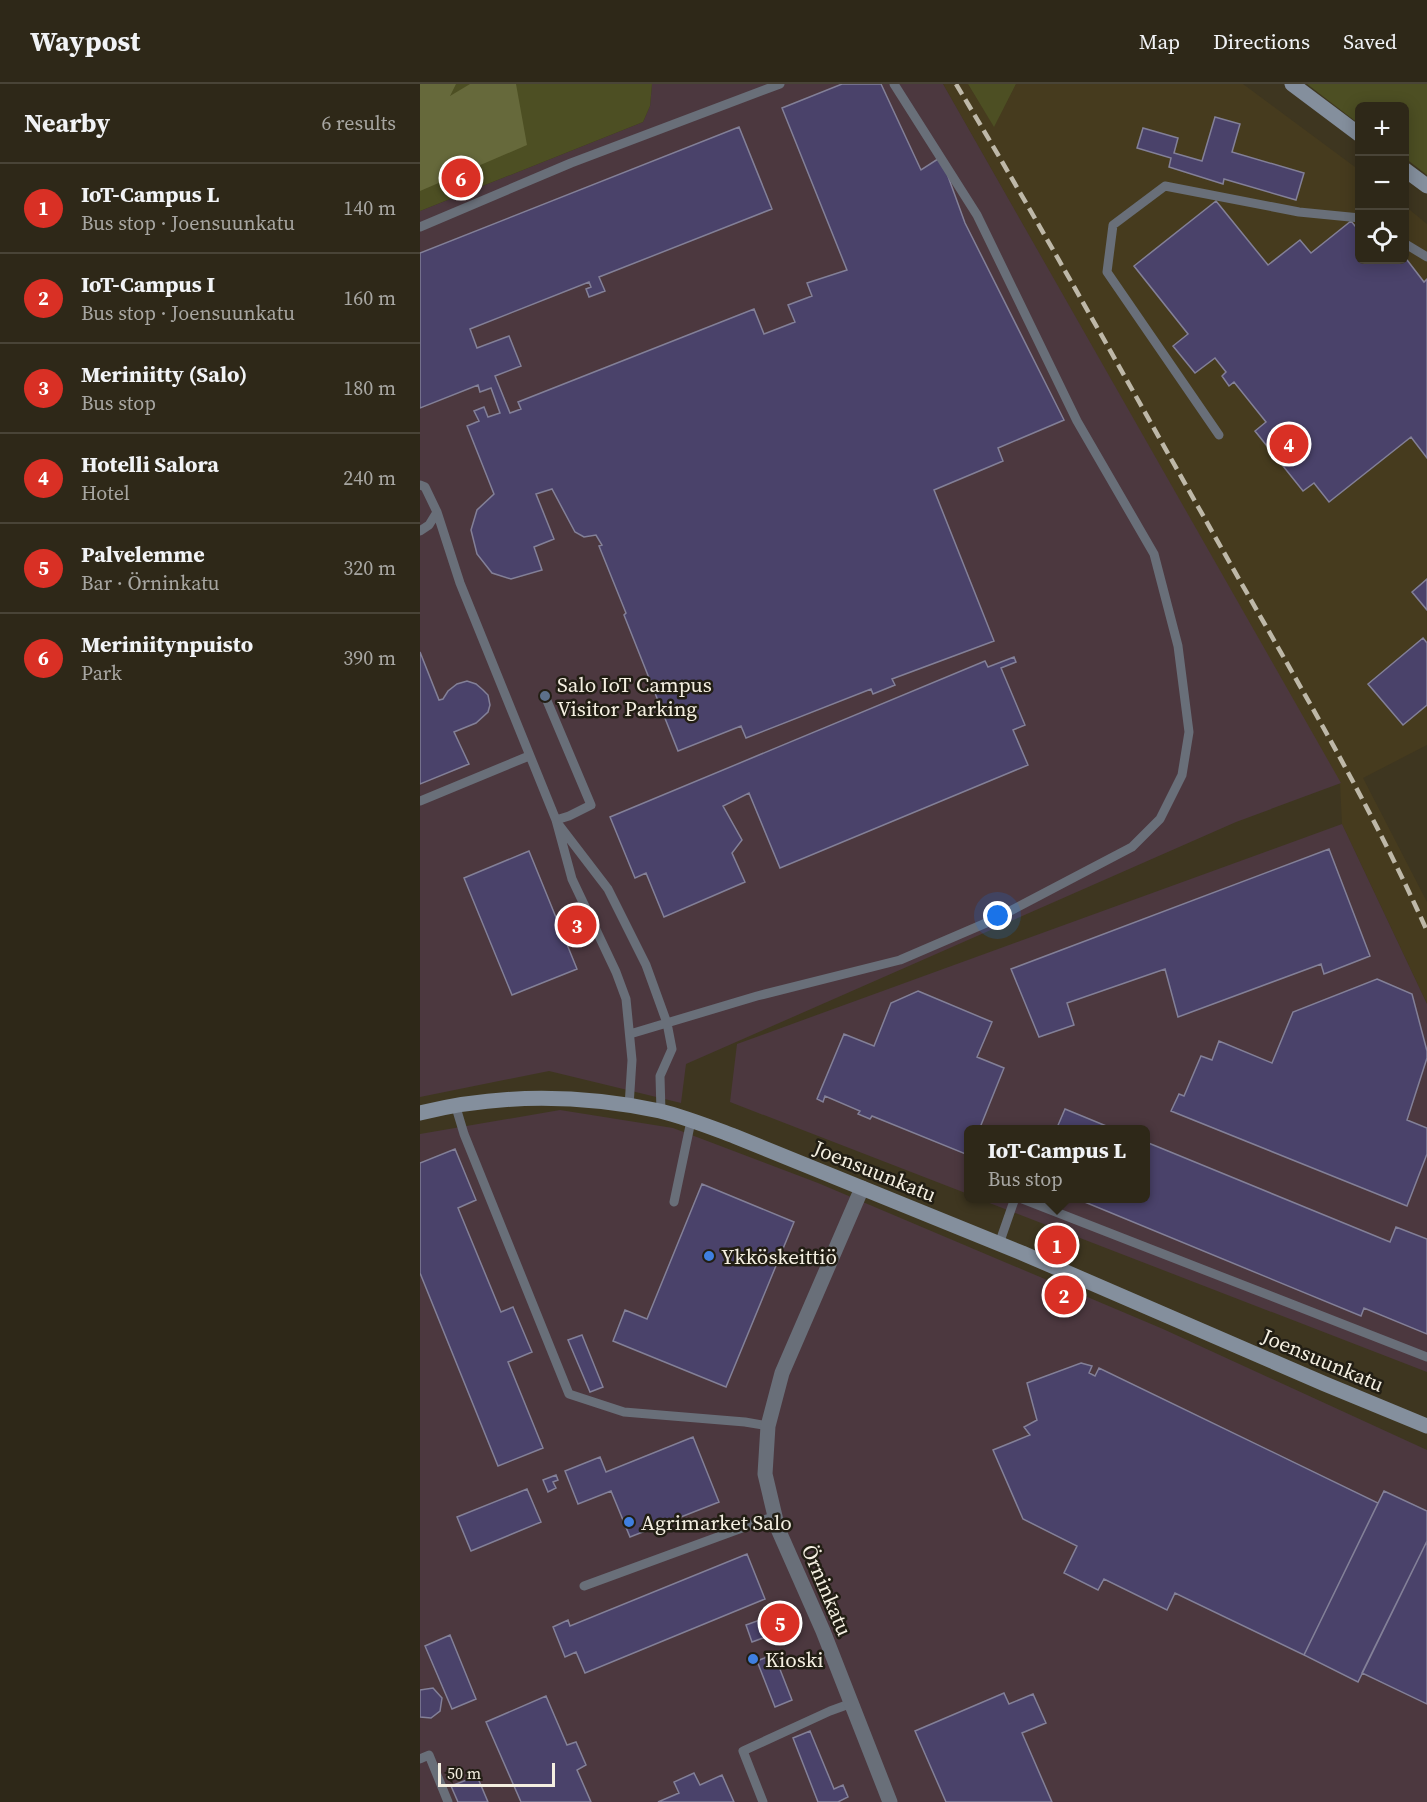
<!DOCTYPE html>
<meta charset="utf-8">
<style>
body{margin:0;font-family:"Source Serif 4",serif;background:#3a3425;color:#f1f3f6}
.controls{position:absolute;right:18px;top:18px;display:grid;overflow:hidden;border-radius:9px;box-shadow:0 3px 15px #0003}
.controls button{width:54px;height:54px;display:grid;place-items:center;padding:0;border:0;border-bottom:2px solid #494437;background:#2e2818;color:#f1f3f6;font:30px sans-serif}
.scale{position:absolute;left:18px;bottom:15px;width:117px;box-sizing:border-box;padding-left:6px;border:3px solid #f4efe1;border-top:0;font-size:16px;line-height:21px;white-space:nowrap;color:#f4efe1;-webkit-text-stroke:4px #221e14;paint-order:stroke}
.you{position:absolute;left:578px;top:832px;width:21px;height:21px;margin:-15px;border:4px solid #fff;border-radius:50%;background:#1a73e8;box-shadow:0 0 0 9px #1a73e833}
.badge{display:grid;place-items:center;width:39px;height:39px;border-radius:50%;background:#d93025;color:#fff;font-size:20px;font-weight:700}
.pin{position:absolute;translate:-50% -50%;border:3px solid #fff;box-shadow:0 2px 6px #0006}
.popup{position:absolute;left:544px;top:1041px;width:186px;height:78px;box-sizing:border-box;display:grid;place-content:center;border-radius:9px;background:#2e2818;filter:drop-shadow(0 2px 4px #0005);font-size:20px;white-space:nowrap;color:#a7a6a2}
.popup b{font-size:22px;color:#f1f3f6}
.popup::after{content:'';position:absolute;left:50%;top:100%;margin-left:-12px;border:12px solid transparent;border-top-color:#2e2818}
.list{margin:0;padding:0;list-style:none}
h2{display:flex;justify-content:space-between;align-items:center;height:78px;margin:0;padding:0 24px;font-size:26px}
h2 small{font-size:20px;font-weight:400;color:#a7a6a2}
.list li{display:grid;grid-template-columns:39px 1fr auto;gap:18px;align-items:center;box-sizing:border-box;height:90px;padding:0 24px;border-top:2px solid #494437}
.list b{display:block;font-size:22px;white-space:nowrap}
.list p{margin:0;font-size:20px;white-space:nowrap;color:#a7a6a2}
.list em{font-size:20px;font-style:normal;color:#a7a6a2}
.icon{flex:none;width:33px;height:33px;fill:none;stroke:currentColor;stroke-width:2;stroke-linecap:round;stroke-linejoin:round}
.map{position:relative;flex:none;width:1007px;height:1718px;overflow:hidden}
header{display:flex;align-items:center;gap:36px;box-sizing:border-box;height:84px;padding:0 30px;background:#2e2818;border-bottom:2px solid #494437}
header strong{font-size:28px}
nav{display:flex;gap:33px;margin-inline-start:auto;font-size:21px}
main{display:flex}
aside{flex:1;background:#2e2818}
.map>svg:first-child{display:block}
.built{fill:#463b1e}
.industrial{fill:#4c383f}
.green{fill:#4d4f23}
.forest{fill:#66693b}
.building{fill:#4a426a;stroke:#838098;stroke-width:1.5}
.lines{fill:none;stroke-linecap:round;stroke-linejoin:round}
.lane{stroke:#696f79;stroke-width:9}
.street{stroke:#696f79;stroke-width:15}
.secondary{stroke:#848f9d;stroke-width:15}
.rail{stroke:#beb8a8;stroke-width:4.5;stroke-dasharray:12 6;stroke-linecap:butt}
.service-dot{fill:#5c6f8a;stroke:#221e14;stroke-width:2}
.shop-dot{fill:#3f7fe0;stroke:#221e14;stroke-width:2}
.labels{text-anchor:middle;dominant-baseline:central;stroke-width:5;stroke-linejoin:round;paint-order:stroke}
.poi-label{font-size:21px;fill:#f4efe1;stroke:#221e14;text-anchor:start}
.street-label{font-size:21px;fill:#f4efe1;stroke:#221e14}
</style>
<header>
<strong>Waypost</strong>
<nav><a>Map</a><a>Directions</a><a>Saved</a></nav>
</header>
<main>
<aside>
<h2>Nearby<small>6 results</small></h2>
<ul class="list">
<li><span class="badge">1</span><div><b>IoT-Campus L</b><p>Bus stop · Joensuunkatu</p></div><em>140 m</em></li>
<li><span class="badge">2</span><div><b>IoT-Campus I</b><p>Bus stop · Joensuunkatu</p></div><em>160 m</em></li>
<li><span class="badge">3</span><div><b>Meriniitty (Salo)</b><p>Bus stop</p></div><em>180 m</em></li>
<li><span class="badge">4</span><div><b>Hotelli Salora</b><p>Hotel</p></div><em>240 m</em></li>
<li><span class="badge">5</span><div><b>Palvelemme</b><p>Bar · Örninkatu</p></div><em>320 m</em></li>
<li><span class="badge">6</span><div><b>Meriniitynpuisto</b><p>Park</p></div><em>390 m</em></li>
</ul>
</aside>
<div class="map">
<svg width="1007" height="1718" viewBox="0 0 1007 1718">
<rect width="100%" height="100%" fill="#3e3620"/>
<path class="built" d="M523,0h25l26,42 22,-42h227l116,86 1,90h44l1,-54 22,18v521l-64,33 64,124v102l-85,-180 -2,-41z"/>
<path class="industrial" d="M232,0h291l398,699 -105,39 -550,242 -5,39 -132,-32 -129,26v-886l223,-89 7,-16z
M922,740l85,180v368l-448,-173 167,-1v-68h-178v64l-238,-92 7,-58z
M140,1026l113,18 145,55 345,146 264,121v352h-1007v-668z"/>
<path class="green" d="M0,0h232l-2,22 -7,16 -223,89z
M548,0h48l-22,43z
M887,0h120v91l-22,-17 -1,-52h-44l-1,18z"/>
<path class="forest" d="M0,0h36l-6,12 20,-12h46l11,61 -107,46z"/>
<path class="building" d="M422,0h39l40,86 20,-13 24,66 99,197 -66,28 5,13 -69,29 60,151 -102,38 3,6 -22,9 -2,-5 -125,49 -5,-12 -63,25 -54,-136 2,-2 -27,-67 3,-1 -6,-10 -12,2 -9,-5 -23,-43 -16,5 18,45 -20,8 8,23 -31,9 -19,-6 -15,-19 -6,-24 6,-20 17,-16 -27,-68 12,-5 -5,-10 10,-4 4,10 12,-4 -9,-25 -11,4 -2,-7 -58,23v-155l319,-126 33,82 -173,68 6,14 -16,6 -3,-8 5,-2 -2,-5 -119,47 7,19 32,-12 12,30 -26,10 15,37 11,-4 -3,-7 236,-93 10,25 31,-12 -7,-17 24,-9 -5,-13 40,-13 -65,-162z
M795,33l25,7 -8,28 72,21 -8,27 -72,-21 -1,5 -54,-17 2,-9 -34,-10 6,-20 35,10 -4,15 28,8z
M796,117l52,64 32,-25 11,13 40,-32 9,11v28h44v-4l20,26 3,-3v179l-16,-21 -82,65 -15,-19 -11,8 -48,-60 11,-9 -32,-40 -5,4 -7,-10 4,-4 -11,-14 -20,15 -22,-27 15,-12 -54,-68z
M1007,495v31l-15,-18z
M1003,554l4,5v62l-24,20 -35,-41z
M0,568l19,48 4,-1 5,-8 9,-7 10,-3 9,3 7,6 5,5 2,10 -2,7 -12,11 -22,9 15,32 -49,20z
M594,573l2,5 -15,6 24,57 -12,5 15,35 -248,103 -31,-75 -26,13 19,34 -10,13 13,29 -81,35 -18,-44 -11,5 -25,-61 375,-156 3,6z
M909,765l41,107 -46,18 -3,-10 -143,53 -13,-48 -98,34 7,22 -35,12 -28,-68z
M109,767l48,118 -65,26 -48,-117z
M957,895l35,15 15,57v7l-20,62 20,8v26l-20,52 -236,-95 8,-17 5,2 17,-40 11,4 7,-19 53,22 21,-51z
M498,907l74,31 -15,35 27,11 -25,62h-11v25l-96,-39 -2,3 -12,-5 2,-3 -35,-15 -2,6 -6,-3 27,-65 30,12 17,-43z
M645,1025l51,21h-60z
M726,1058l244,100 6,-15 31,12v95l-63,-26 -3,8 -286,-118h71z
M35,1065l21,51 -18,8 43,104 12,-5 19,45 -24,10 35,86 -45,18 -78,-193v-110z
M282,1100l92,38 -68,165 -113,-46 12,-31 22,9z
M162,1251l21,52 -13,5 -22,-52z
M661,1279l11,3 -3,7 6,3 4,-8 279,135 -74,152 -129,-62 -8,17 -63,-31 -6,11 -34,-17 13,-27 -54,-27 -30,-69 37,-15 -6,-8 13,-7 -10,-37z
M273,1353l26,65 -89,35 -19,-46 -33,13 -13,-33 35,-14 6,15z
M136,1391l2,5 -5,2 3,6 -8,4 -5,-12z
M107,1405l14,33 -70,29 -14,-34z
M964,1407l43,20v30l-69,141 -54,-27z
M1007,1457v163l-65,-31z
M327,1470l18,45 -180,74 -9,-21 -11,5 -12,-30 15,-7 2,6z
M362,1528l6,17 -36,13 -6,-17z
M30,1551l26,64 -24,10 -27,-63z
M354,1570l18,46 -17,7 -18,-46z
M13,1604l9,10 -2,13 -9,7 -11,-1v-27z
M584,1609l5,11 24,-10 13,29 -24,10 30,69h-106l-31,-71z
M126,1612l21,49 9,-3 10,23 -9,5 14,32h-70l-35,-80z
M390,1647l24,58 9,-4 5,12 -10,5h-20l-25,-64z
M274,1689l6,12 22,-10 12,27h-76l21,-9 -5,-11z
M57,1692l11,26h-30l-7,-16z"/>
<g class="lines">
<path class="lane" d="M0,143l151,-64 209,-79
M984,159l23,14
M799,351l-112,-163 6,-47 52,-39 134,26 61,6
M0,401l5,2 12,25 -8,13 -9,6
M17,428l23,71 96,237 16,59 44,93 10,27 6,61 -3,46
M125,612l46,109 -22,11 -13,4
M0,717l109,-45
M139,741l49,64 38,76 21,58 5,26 -12,27 1,36
M210,950l127,-38 143,-36 93,-40 139,-73 28,-28 22,-44 7,-43 -11,-86 -24,-92 -77,-133 -100,-206 -83,-131
M35,1020l9,30 105,260 55,18 121,10 23,4
M600,1114l407,159
M254,1118l17,-81
M579,1160l16,-46
M164,1502l191,-70
M0,1675l9,-4 19,47
M343,1718l-20,-51 87,-40 22,-8"/>
<path class="street" d="M442,1104l-80,185 -14,53 -3,48 13,55 45,102 67,171"/>
<path class="secondary" d="M872,0l68,51
M984,85l23,17
M0,1029c81,-20 159,-19 240,-2 25,6 50,16 74,25l288,117 303,131 102,42"/>
<path class="rail" d="M536,0c92,153 178,310 266,465 71,126 146,250 205,382"/>
</g>
<circle class="service-dot" cx="125" cy="612" r="6"/>
<g class="shop-dot">
<circle cx="289" cy="1172" r="6"/>
<circle cx="209" cy="1438" r="6"/>
<circle cx="333" cy="1575" r="6"/>
</g>
<g class="labels">
<g class="poi-label">
<text x="137" y="600">Salo IoT Campus<tspan x="137" dy="24">Visitor Parking</tspan></text>
<text x="301" y="1172">Ykköskeittiö</text>
<text x="221" y="1438">Agrimarket Salo</text>
<text x="345" y="1575">Kioski</text>
</g>
<g class="street-label">
<text transform="translate(455 1087) rotate(22)">Joensuunkatu</text>
<text transform="translate(903 1276) rotate(23)">Joensuunkatu</text>
<text transform="translate(407 1506) rotate(67)">Örninkatu</text>
</g>
</g>
</svg>
<div class="controls">
<button>+</button>
<button>−</button>
<button><svg class="icon" aria-label="locate" viewBox="0 0 24 24"><circle cx="12" cy="12" r="6"/><path d="M12 2v4M12 18v4M2 12h4M18 12h4"/></svg></button>
</div>
<div class="scale">50 m</div>
<div class="you"></div>
<div class="pin badge" style="left:637px;top:1161px">1</div>
<div class="popup"><b>IoT-Campus L</b>Bus stop</div>
<div class="pin badge" style="left:644px;top:1211px">2</div>
<div class="pin badge" style="left:157px;top:841px">3</div>
<div class="pin badge" style="left:869px;top:360px">4</div>
<div class="pin badge" style="left:360px;top:1539px">5</div>
<div class="pin badge" style="left:41px;top:94px">6</div>
</div>
</main>
